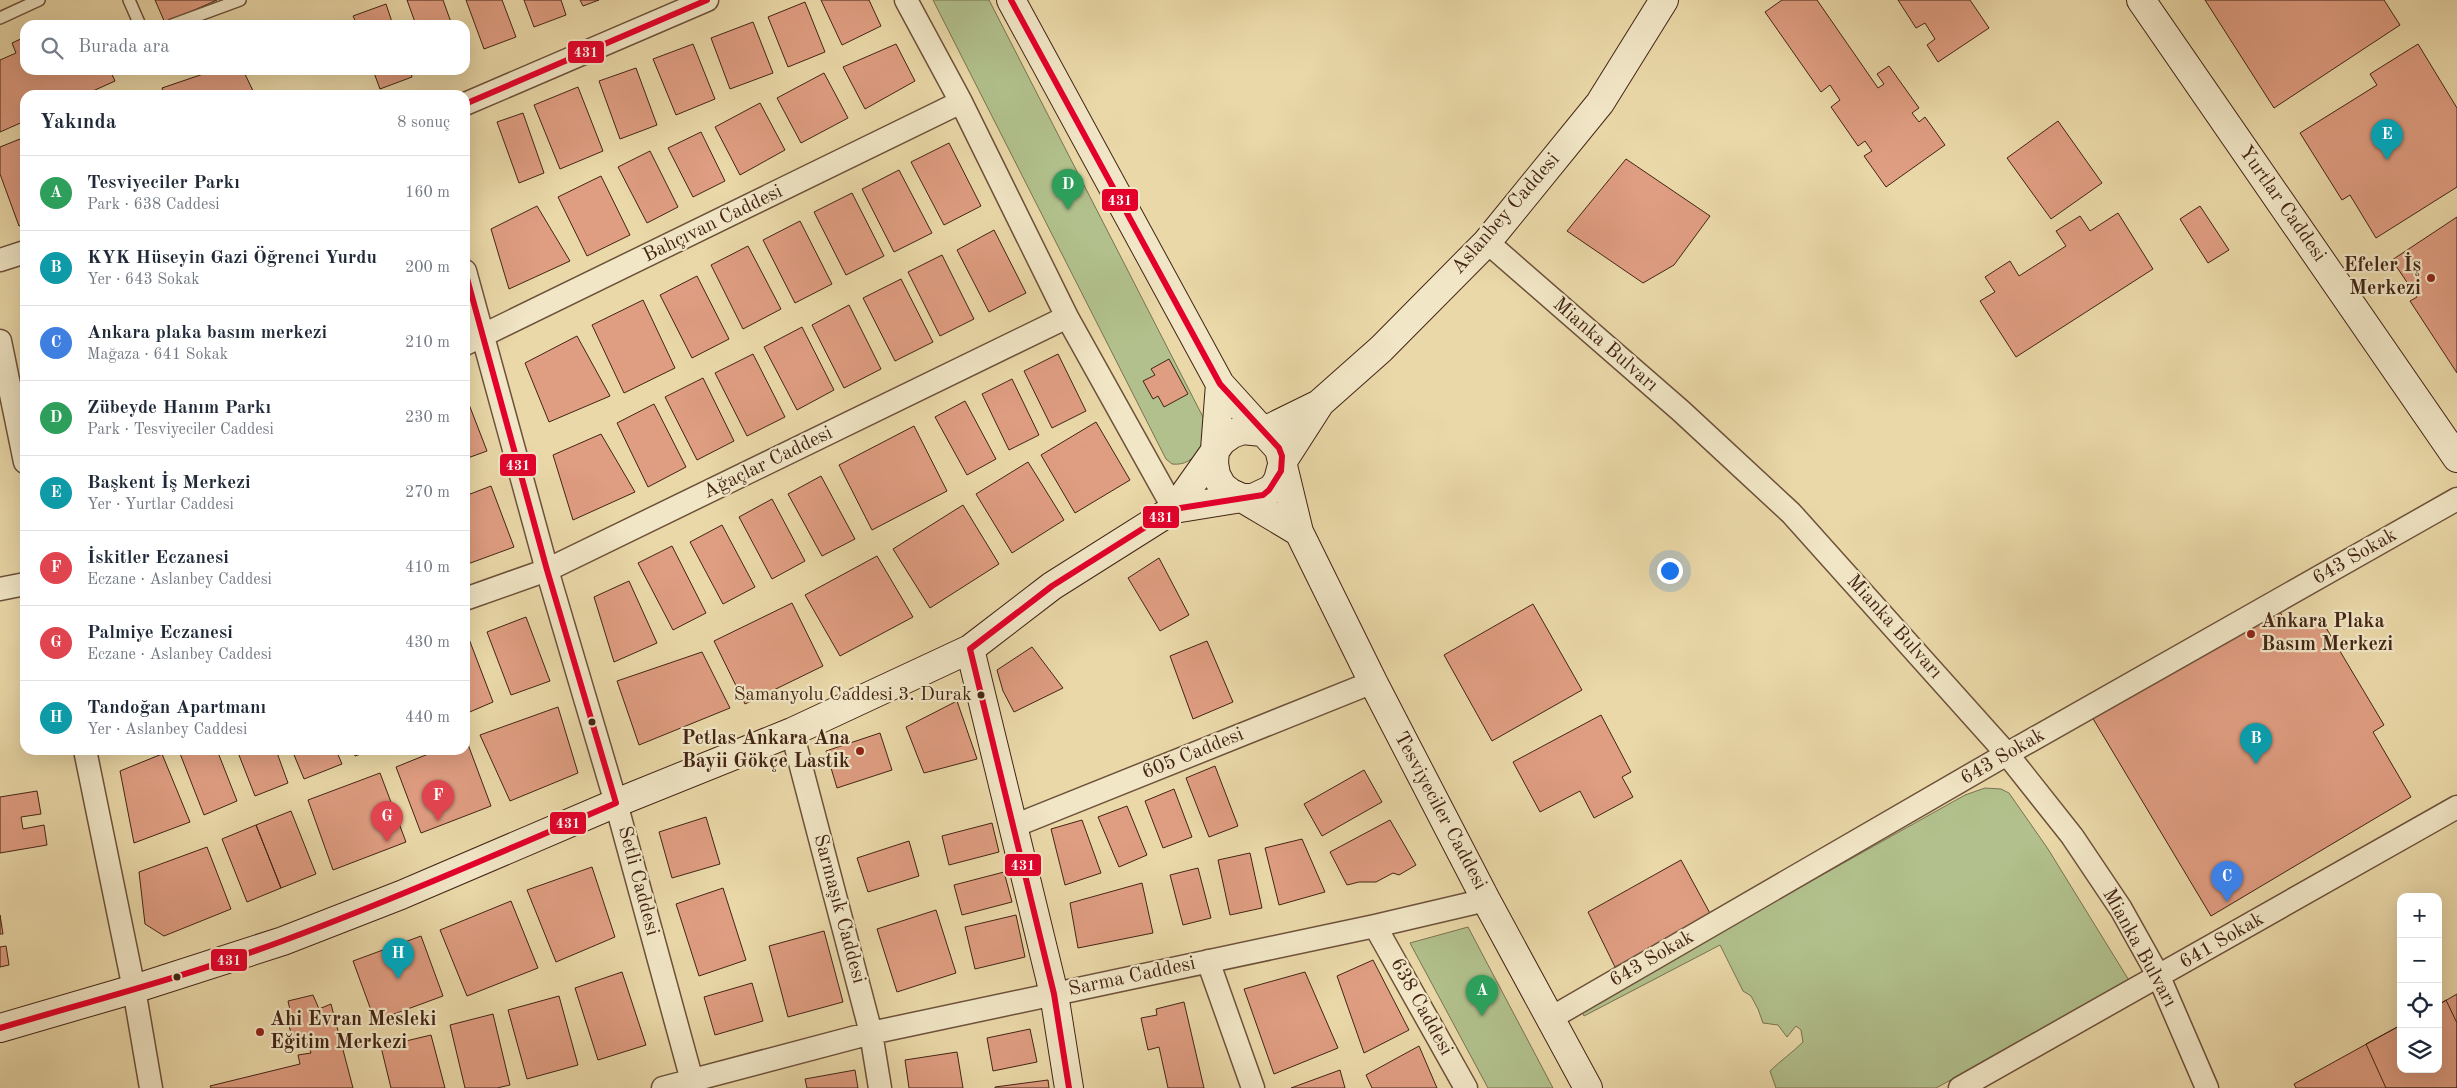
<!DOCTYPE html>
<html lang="tr">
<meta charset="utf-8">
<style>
body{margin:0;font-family:"Old Standard TT",serif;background:#f6f6f7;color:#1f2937}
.controls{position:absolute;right:15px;bottom:15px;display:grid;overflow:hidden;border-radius:10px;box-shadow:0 5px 20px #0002}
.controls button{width:45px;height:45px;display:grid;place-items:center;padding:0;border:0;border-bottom:1px solid #e0e1e3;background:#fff;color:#1f2937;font:25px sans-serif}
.you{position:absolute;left:1669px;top:570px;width:18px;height:18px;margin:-12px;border:4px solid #fff;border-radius:50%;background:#1a73e8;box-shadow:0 0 0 8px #1a73e833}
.badge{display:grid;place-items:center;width:32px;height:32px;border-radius:50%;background:#0f766e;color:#fff;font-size:16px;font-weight:700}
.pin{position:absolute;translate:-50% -41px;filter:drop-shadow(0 1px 2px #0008)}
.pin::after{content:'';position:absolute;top:26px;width:18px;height:15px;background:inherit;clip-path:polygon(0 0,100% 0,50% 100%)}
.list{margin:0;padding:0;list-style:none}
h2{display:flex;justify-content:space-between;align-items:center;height:65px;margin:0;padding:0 20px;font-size:21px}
h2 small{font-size:16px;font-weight:400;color:#747a83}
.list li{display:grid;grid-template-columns:32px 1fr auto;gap:15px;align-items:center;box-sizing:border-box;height:75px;padding:0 20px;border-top:1px solid #e0e1e3}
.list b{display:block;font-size:19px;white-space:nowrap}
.list p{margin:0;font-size:16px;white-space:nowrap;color:#747a83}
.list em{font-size:16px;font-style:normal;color:#747a83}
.icon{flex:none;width:28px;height:28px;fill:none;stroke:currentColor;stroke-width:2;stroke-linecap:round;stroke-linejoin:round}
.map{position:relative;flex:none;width:2457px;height:1088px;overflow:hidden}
.search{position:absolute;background:#fff;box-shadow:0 5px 20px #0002;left:20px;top:20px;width:450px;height:55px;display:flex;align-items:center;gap:12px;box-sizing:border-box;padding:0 18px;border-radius:15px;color:#747a83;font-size:19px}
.panel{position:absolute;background:#fff;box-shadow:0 5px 20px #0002;left:20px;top:90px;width:450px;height:665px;border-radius:15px}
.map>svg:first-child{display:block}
.green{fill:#b1c08c;stroke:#7a7250}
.building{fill:#df9d81;stroke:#432415}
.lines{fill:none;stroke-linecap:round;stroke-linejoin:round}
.lane-casing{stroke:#6d513a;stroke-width:14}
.street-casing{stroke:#6d513a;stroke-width:25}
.secondary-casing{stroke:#432415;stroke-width:30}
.lane{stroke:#f1e6c6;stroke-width:11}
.street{stroke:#f1e6c6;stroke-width:22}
.secondary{stroke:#f1e6c6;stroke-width:28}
.bus-1-casing{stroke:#f1e6c6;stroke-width:10}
.bus-1{stroke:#e4002b;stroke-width:6}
.poi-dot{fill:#8f2418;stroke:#f1e6c6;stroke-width:2}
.bus-dot{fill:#432415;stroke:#f1e6c6;stroke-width:2}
.labels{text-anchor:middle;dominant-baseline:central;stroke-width:4.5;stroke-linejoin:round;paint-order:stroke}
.bus-label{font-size:19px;fill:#432415;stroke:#f1e6c6;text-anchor:end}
.street-label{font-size:20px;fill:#432415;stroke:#f1e6c6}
.poi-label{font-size:20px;font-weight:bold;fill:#432415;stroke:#f1e6c6;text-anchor:end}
.line-badge{stroke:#f1e6c6;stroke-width:2}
.badge-label{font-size:14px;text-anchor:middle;font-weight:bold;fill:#fff}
</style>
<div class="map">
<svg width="2457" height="1088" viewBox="0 0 2457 1088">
<rect width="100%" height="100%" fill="#ead8a8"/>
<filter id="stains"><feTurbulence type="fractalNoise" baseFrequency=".004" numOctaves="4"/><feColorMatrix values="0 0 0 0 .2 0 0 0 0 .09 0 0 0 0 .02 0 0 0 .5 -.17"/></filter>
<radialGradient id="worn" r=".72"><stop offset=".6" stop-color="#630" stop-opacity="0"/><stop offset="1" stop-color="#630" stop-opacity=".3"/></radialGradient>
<path class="green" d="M933,0h56l215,419c3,21 -7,48 -32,45l-6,-5z
M1985,788l16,1 8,4 39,56 82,133 -194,106h-160l-6,-17c11,-11 22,-18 33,-29l-2,-12 -5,-4 -9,11 -9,-12 -15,-2 -5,-14 -7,-13 -8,-5 -23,-46 -136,71 -3,-6 384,-215z
M1468,927l85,161h-65l-78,-145z"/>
<path class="building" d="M155,0h62l-52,23z
M407,0h36l9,25h-36z
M466,0h36l14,37 -32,12z
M524,0h37l5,15 -32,12z
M580,0h19l-16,6z
M821,0h48l12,26 -39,19z
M1782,0h35l61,88 6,-4 -7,-10 12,-8 30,42 -7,5 7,9 6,-5 20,28 -59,42 -22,-31 8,-5 -7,-10 -7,5 -27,-39 9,-7 -10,-15 -9,7 -56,-80z
M1898,0h72l19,28 -51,34 -11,-17 8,-6 -10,-16 -9,5z
M2205,0h179l16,25 -126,83z
M805,2l20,50 -37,15 -20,-50z
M386,4l7,21h-36l-4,-9z
M753,22l20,51 -43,16 -19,-51z
M25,37v33h85l5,11 -31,14h-59v26l-25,11v-72l16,-7 -4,-10z
M693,44l22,55 -39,16 -23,-56z
M896,44l19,37 -50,28 -22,-42z
M2418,44l39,64v79l-81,51 -26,-43 -8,5 -42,-67 77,-48 -7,-11z
M636,68l21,57 -37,14 -21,-58z
M215,70h28l12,25h-90l-3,-7z
M373,70h37l2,7 -32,12z
M824,73l24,45 -47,25 -24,-45z
M578,87l25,64 -43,18 -26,-64z
M760,103l25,47 -45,25 -25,-48z
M523,113l21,60 -25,10 -22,-61z
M2058,121l44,62 -51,36 -44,-61z
M701,132l24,49 -32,16 -25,-49z
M25,137v87l-6,2 -19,-52v-27z
M949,143l32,63 -37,19 -33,-63z
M650,151l28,56 -31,16 -29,-56z
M1626,159l84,57 -36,49 -31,18 -76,-52z
M899,170l33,63 -38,19 -32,-63z
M601,176l29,59 -43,21 -29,-59z
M852,193l32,63 -38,19 -32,-63z
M537,206l33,55 -61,28 -18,-60z
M2200,206l29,44 -21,13 -28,-44z
M2118,213l35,56 -137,88 -36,-56 15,-9 -10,-15 25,-16 9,15 47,-30 -10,-15 24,-15 10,15z
M2457,217v156l-47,-72 7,-4 -25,-37z
M800,221l32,63 -37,19 -32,-63z
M994,230l32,63 -37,19 -32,-62z
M748,246l33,63 -38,20 -32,-64z
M942,255l32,64 -34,17 -32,-64z
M697,276l32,63 -37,19 -32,-63z
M901,279l32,63 -38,19 -32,-63z
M643,300l32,68 -51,25 -32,-68z
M849,305l32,64 -37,19 -32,-63z
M802,327l32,63 -37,20 -33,-63z
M577,336l33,60 -61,26 -24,-59z
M753,354l32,63 -38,19 -32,-63z
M1058,354l28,57 -34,17 -28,-57z
M1169,359l19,35 -24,13 -6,-11 -5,3 -10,-18 12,-6 -4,-6z
M703,378l31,63 -37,19 -32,-63z
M1012,379l27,56 -30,15 -27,-56z
M465,394l22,57 -22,8z
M965,401l31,58 -29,16 -32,-58z
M654,404l32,63 -38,20 -31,-64z
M1096,422l34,58 -55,33 -34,-58z
M914,426l33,65 -75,39 -33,-65z
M601,434l34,58 -62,28 -20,-65z
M1028,462l36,58 -52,33 -36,-59z
M821,476l34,63 -33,17 -34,-62z
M491,486l23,61 -49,18v-69z
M772,499l33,62 -33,18 -33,-62z
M963,505l36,59 -69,44 -37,-59z
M722,525l33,62 -32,17 -33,-62z
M672,546l34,67 -33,17 -35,-67z
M877,556l36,61 -73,39 -35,-61z
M1159,558l30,57 -29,16 -32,-53z
M629,581l28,62 -43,19 -20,-65z
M792,603l31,63 -78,38 -31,-63z
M1533,604l49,86 -90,51 -48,-86z
M2277,607l9,15 17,4 16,-10 65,109 -11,7 38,65 -200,119 -119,-199z
M526,617l24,64 -39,14 -24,-63z
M469,639l24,63 -28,12v-74z
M1207,641l26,61 -40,17 -23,-63z
M1032,647l31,41 -49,24 -11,-21 -6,-21z
M702,652l28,56 -91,37 -22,-64z
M957,701l20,58 -53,14 -18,-46z
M558,707l20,66 -68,28 -30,-66z
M1601,715l30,57 -9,5 11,20 -39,21 -14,-27 -40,21 -27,-50z
M880,733l12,37 -55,18 -11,-37z
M466,739l25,67 -70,27 -25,-66 42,-17h27z
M182,750h35l20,51 -33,14 -25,-64z
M237,750h39l12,33 -33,13z
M292,750h44l6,14 -38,15z
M353,750h20l-18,6z
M162,754l28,68 -56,21 -14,-72z
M1215,766l23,60 -29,11 -23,-59z
M1364,770l18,32 -60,34 -18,-32z
M380,773l26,69 -73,28 -25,-70z
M1174,789l18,48 -29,11 -18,-47z
M37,791l4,23 -20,3 2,12 21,-4 3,20 -47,8v-56z
M1127,806l20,49 -28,12 -21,-50z
M291,811l25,63 -35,14 -25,-63z
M706,817l14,47 -48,14 -13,-46z
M1082,820l19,53 -36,12 -14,-56z
M1390,820l26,45 -17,10 -6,-2 -17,9h-17l-12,3 -17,-33z
M992,823l7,29 -50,13 -7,-29z
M256,825l25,63 -34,14 -25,-63z
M1302,839l23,53 -46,13 -14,-57z
M909,841l10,35 -51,16 -11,-34z
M207,847l24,62 -67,27 -19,-12 -6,-52z
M1250,853l12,55 -32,7 -12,-55z
M1681,860l31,57 -97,50 -27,-55z
M592,867l23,70 -59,25 -29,-72z
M1198,868l13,50 -28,7 -13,-50z
M1004,872l8,30 -50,13 -8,-30z
M1142,883l11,50 -75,15 -8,-45z
M723,888l23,72 -47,16 -23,-72z
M511,901l27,67 -71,28 -27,-66z
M936,910l20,63 -59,19 -20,-63z
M0,915l3,19h-3z
M1016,915l9,42 -50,12 -10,-42z
M824,931l19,71 -55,15 -19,-71z
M421,936l22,60 -68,25 -22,-60z
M6,946l3,19 -9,2v-20z
M1373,960l36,70 -45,23 -27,-77z
M622,972l24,73 -48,15 -23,-72z
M1305,972l33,76 -64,26 -30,-85z
M752,983l11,38 -48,14 -11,-38z
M2457,994v94h-161l-2,-4 107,-59v44h37v-64z
M313,995l6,14 12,-5 22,84h-142l-1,-2 90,-22 -2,-9 13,-2 -4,-13 -13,3 -7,-24h5l-4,-18z
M559,996l19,69 -51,14 -19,-69z
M2446,1000l11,23v65h-71l-20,-44 35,-19v44h37v-64z
M1184,1002l20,86h-36l-9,-41 -11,3 -7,-32 16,-3 -1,-6z
M493,1014l17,71 -13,3h-32l-15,-63z
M1030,1029l7,33 -44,9 -6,-33z
M431,1035l14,53h-54l-10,-41z
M1419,1046l18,42h-65l-6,-13z
M957,1052l6,36h-54l-4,-28z
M855,1070l3,18h-51l-2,-9z
M1340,1070l5,18h-54z
M1048,1080l1,8h-54v-1z"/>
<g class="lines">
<g class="lane-casing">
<path id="lane" d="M129,0l11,25
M0,18l39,-18
M172,25l68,-25"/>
</g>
<g class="street-casing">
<path id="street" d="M906,0l55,102 106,215 107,192
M465,104l242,-104
M1487,242l194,169 110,102 216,241 65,82 49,73 38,68 48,111
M0,260l25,-8
M465,271l82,299 69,233 78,285
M0,341l25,121
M465,344l496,-242
M0,589l25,-5
M465,599l82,-29 520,-253
M792,732l79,301 9,55
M85,750l49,239 17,99
M1014,826l359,-144
M1375,926l91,162
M1208,961l45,127
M1551,1018l456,-264 450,-255
M663,1088l208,-55 504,-107 111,-26
M1960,1088l497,-281"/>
</g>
<g class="secondary-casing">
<path id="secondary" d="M1011,0l209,384 59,65 20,83 74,150 113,218 102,188
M2141,0l316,458
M1220,384l-6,79 2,12 6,11 9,7 11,5 57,34
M1174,509l68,-11h11l19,-9 6,-9 5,-19 36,-56
M970,649l84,345 15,94
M0,1028l134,-39 149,-48 118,-46 215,-92 176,-71 178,-83 82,-63 122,-77 48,-68 10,-7 11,-4 19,2 57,-28 62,-55 106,-107 113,-139 64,-103"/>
</g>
<use href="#lane" class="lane"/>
<use href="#street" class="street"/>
<use href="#secondary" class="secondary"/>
<g class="bus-1-casing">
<path id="bus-1" d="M1011,0l209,384 59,64 3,8 -1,15 -12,19 -6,5 -89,14 -122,77 -82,63 84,345 15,94
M465,104l242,-104
M0,1028c95,-28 192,-53 285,-88 112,-42 221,-90 331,-137l-69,-233 -82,-299"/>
</g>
<use href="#bus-1" class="bus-1"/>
</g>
<g class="poi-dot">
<circle cx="2431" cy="278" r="5"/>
<circle cx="2251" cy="634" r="5"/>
<circle cx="860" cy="751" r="5"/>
<circle cx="260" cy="1032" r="5"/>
</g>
<g class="bus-dot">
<circle cx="981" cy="695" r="4.5"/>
<circle cx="592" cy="722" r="4.5"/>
<circle cx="177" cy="977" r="4.5"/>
</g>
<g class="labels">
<g class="bus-label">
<text x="972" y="695">Samanyolu Caddesi 3. Durak</text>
</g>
<g class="street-label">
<text transform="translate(2282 204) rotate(55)">Yurtlar Caddesi</text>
<text transform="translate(1506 214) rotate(-49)">Aslanbey Caddesi</text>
<text transform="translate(713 224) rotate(-26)">Bahçıvan Caddesi</text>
<text transform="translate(1605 345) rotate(41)">Mianka Bulvarı</text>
<text transform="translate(768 463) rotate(-26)">Ağaçlar Caddesi</text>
<text transform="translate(2355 557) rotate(-30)">643 Sokak</text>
<text transform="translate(1894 627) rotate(48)">Mianka Bulvarı</text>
<text transform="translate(1193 754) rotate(-22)">605 Caddesi</text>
<text transform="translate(2003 757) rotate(-30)">643 Sokak</text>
<text transform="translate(1440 811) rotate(62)">Tesviyeciler Caddesi</text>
<text transform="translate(638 881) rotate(75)">Setli Caddesi</text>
<text transform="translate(839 909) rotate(75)">Sarmaşık Caddesi</text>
<text transform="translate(2222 941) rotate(-30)">641 Sokak</text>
<text transform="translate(2139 948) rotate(61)">Mianka Bulvarı</text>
<text transform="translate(1652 959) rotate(-30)">643 Sokak</text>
<text transform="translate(1132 977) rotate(-12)">Sarma Caddesi</text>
<text transform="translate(1421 1007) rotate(61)">638 Caddesi</text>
</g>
<g class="poi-label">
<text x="2421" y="266">Efeler İş<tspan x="2421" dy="23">Merkezi</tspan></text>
<text x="2261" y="622" text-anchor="start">Ankara Plaka<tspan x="2261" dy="23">Basım Merkezi</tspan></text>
<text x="850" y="739">Petlas Ankara Ana<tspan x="850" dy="23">Bayii Gökçe Lastik</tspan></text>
<text x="270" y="1020" text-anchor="start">Ahi Evran Mesleki<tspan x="270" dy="23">Eğitim Merkezi</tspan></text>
</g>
</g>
<g class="line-badge">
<rect x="567" y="40" width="38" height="24" rx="5" fill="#e4002b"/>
<rect x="1101" y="188" width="38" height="24" rx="5" fill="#e4002b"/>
<rect x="499" y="453" width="38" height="24" rx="5" fill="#e4002b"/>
<rect x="1142" y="505" width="38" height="24" rx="5" fill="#e4002b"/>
<rect x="549" y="811" width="38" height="24" rx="5" fill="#e4002b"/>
<rect x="1004" y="853" width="38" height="24" rx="5" fill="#e4002b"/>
<rect x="210" y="948" width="38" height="24" rx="5" fill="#e4002b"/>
</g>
<g class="badge-label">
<text x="586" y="57">431</text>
<text x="1120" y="205">431</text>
<text x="518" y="470">431</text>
<text x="1161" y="522">431</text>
<text x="568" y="828">431</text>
<text x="1023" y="870">431</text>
<text x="229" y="965">431</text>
</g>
<rect width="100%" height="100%" filter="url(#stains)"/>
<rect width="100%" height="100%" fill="url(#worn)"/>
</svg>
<div class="controls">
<button>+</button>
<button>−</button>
<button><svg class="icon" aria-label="locate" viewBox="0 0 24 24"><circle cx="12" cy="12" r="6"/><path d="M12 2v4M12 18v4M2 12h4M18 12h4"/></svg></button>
<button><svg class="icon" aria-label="layers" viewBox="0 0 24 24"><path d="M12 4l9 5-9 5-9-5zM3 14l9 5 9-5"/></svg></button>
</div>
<div class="you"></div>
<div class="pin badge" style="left:1482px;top:1016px;background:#2e9e5b">A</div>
<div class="pin badge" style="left:2256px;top:764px;background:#0f9aa8">B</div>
<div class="pin badge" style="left:2227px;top:902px;background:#3f7fe0">C</div>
<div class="pin badge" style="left:1068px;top:210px;background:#2e9e5b">D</div>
<div class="pin badge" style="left:2387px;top:160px;background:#0f9aa8">E</div>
<div class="pin badge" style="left:438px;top:821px;background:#e0444e">F</div>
<div class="pin badge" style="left:387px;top:842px;background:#e0444e">G</div>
<div class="pin badge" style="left:398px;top:979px;background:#0f9aa8">H</div>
<div class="search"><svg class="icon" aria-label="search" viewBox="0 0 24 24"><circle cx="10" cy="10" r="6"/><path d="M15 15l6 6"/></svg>Burada ara</div>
<section class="panel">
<h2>Yakında<small>8 sonuç</small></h2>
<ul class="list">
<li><span class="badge" style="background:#2e9e5b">A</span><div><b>Tesviyeciler Parkı</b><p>Park · 638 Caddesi</p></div><em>160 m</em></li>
<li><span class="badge" style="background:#0f9aa8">B</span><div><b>KYK Hüseyin Gazi Öğrenci Yurdu</b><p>Yer · 643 Sokak</p></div><em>200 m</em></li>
<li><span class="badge" style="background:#3f7fe0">C</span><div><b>Ankara plaka basım merkezi</b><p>Mağaza · 641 Sokak</p></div><em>210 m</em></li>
<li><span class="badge" style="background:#2e9e5b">D</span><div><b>Zübeyde Hanım Parkı</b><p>Park · Tesviyeciler Caddesi</p></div><em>230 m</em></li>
<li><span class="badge" style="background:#0f9aa8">E</span><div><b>Başkent İş Merkezi</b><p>Yer · Yurtlar Caddesi</p></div><em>270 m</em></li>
<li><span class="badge" style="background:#e0444e">F</span><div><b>İskitler Eczanesi</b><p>Eczane · Aslanbey Caddesi</p></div><em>410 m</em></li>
<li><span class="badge" style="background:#e0444e">G</span><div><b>Palmiye Eczanesi</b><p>Eczane · Aslanbey Caddesi</p></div><em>430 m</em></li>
<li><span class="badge" style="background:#0f9aa8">H</span><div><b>Tandoğan Apartmanı</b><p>Yer · Aslanbey Caddesi</p></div><em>440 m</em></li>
</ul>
</section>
</div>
